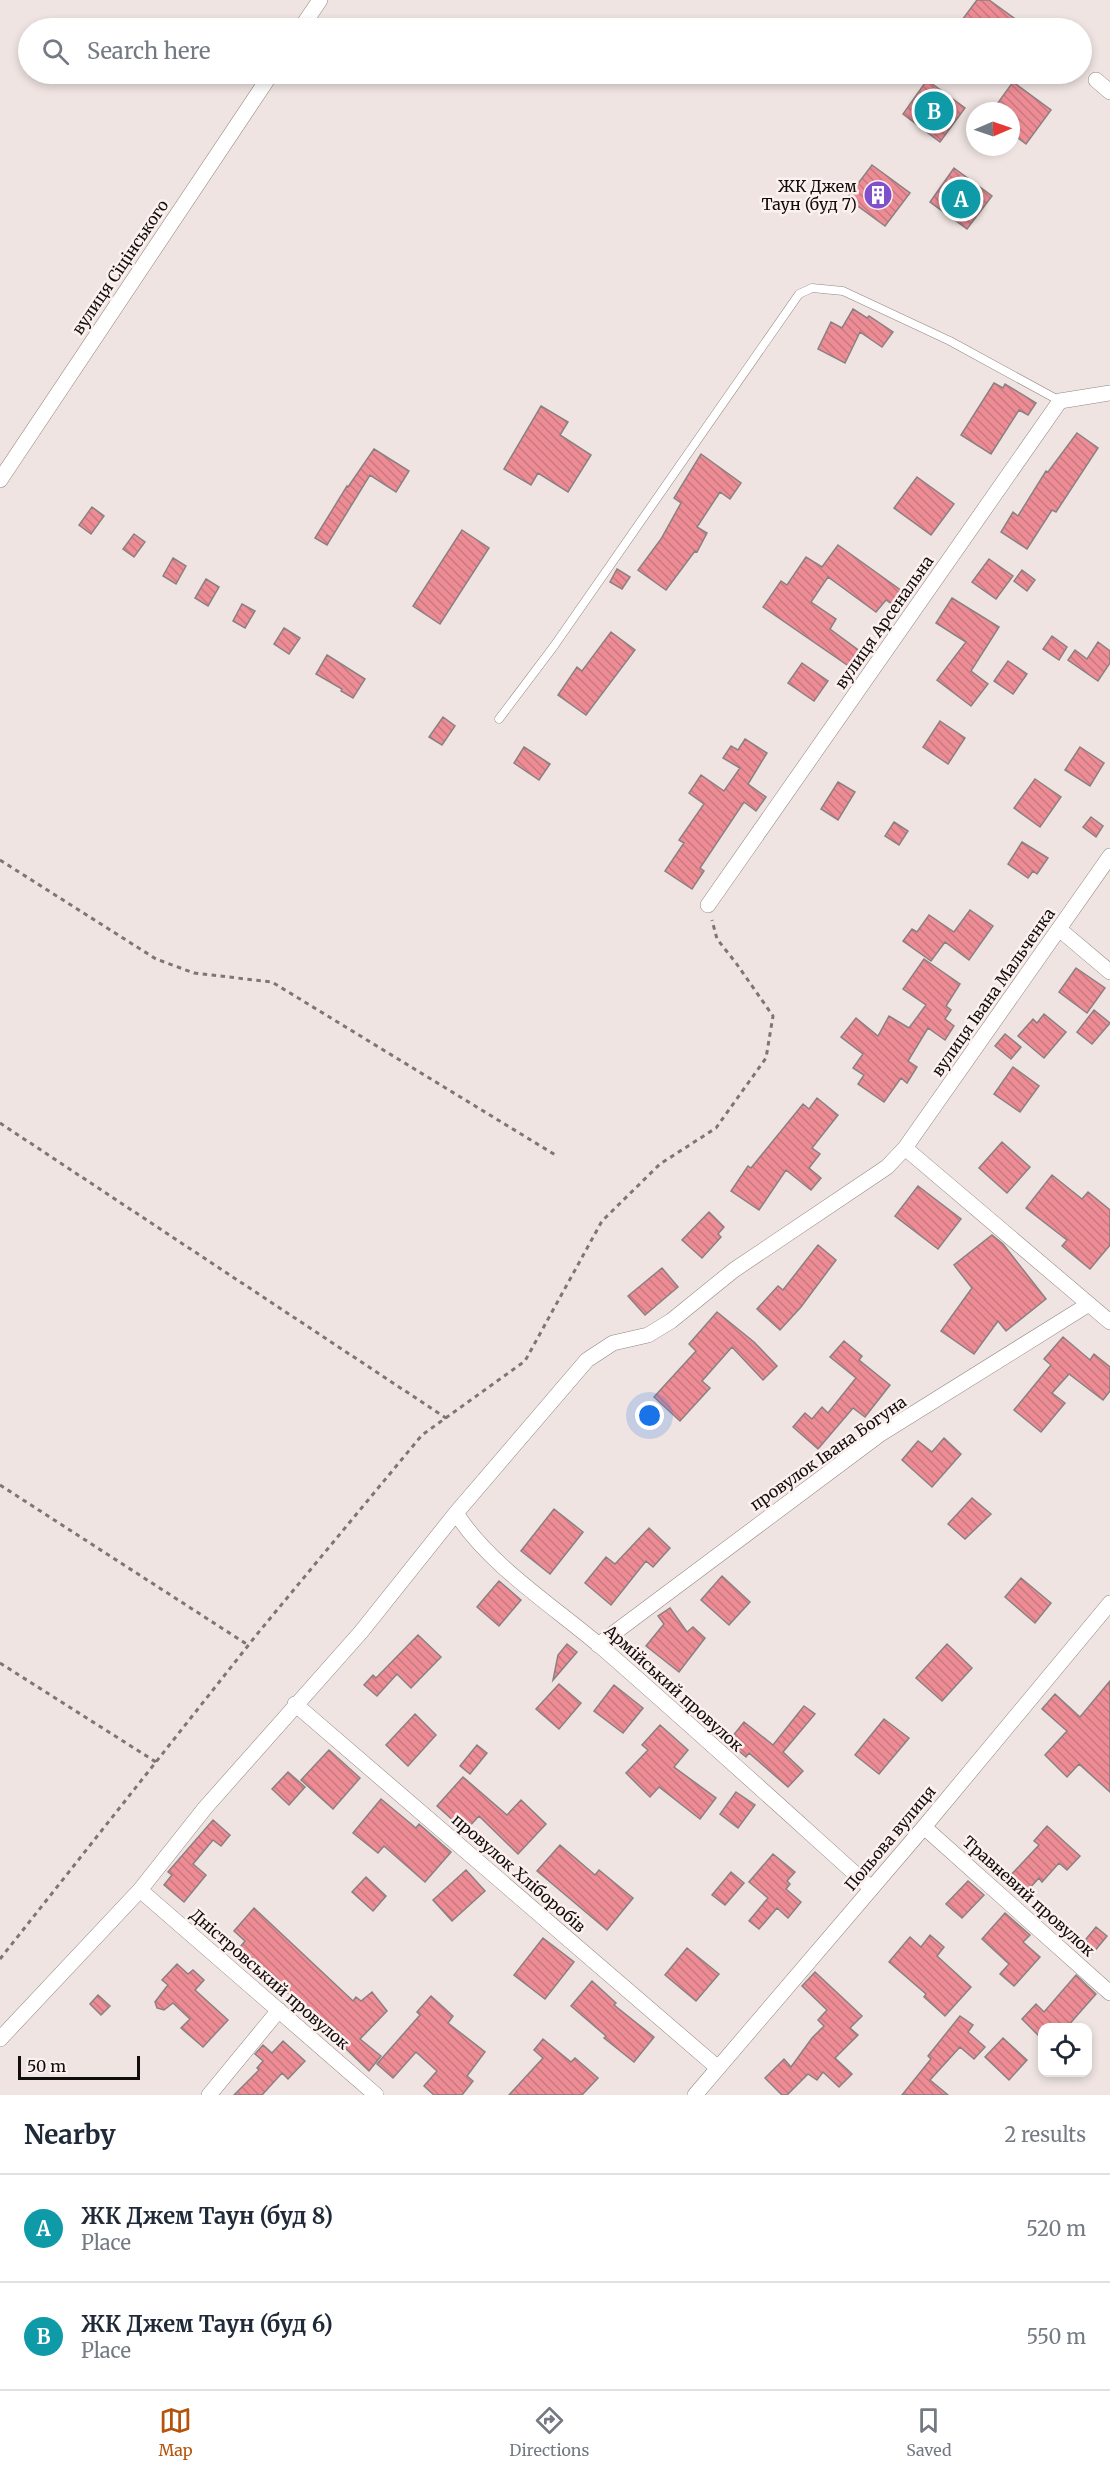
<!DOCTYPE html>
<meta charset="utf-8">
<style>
body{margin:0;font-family:Merriweather,serif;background:#f6f6f7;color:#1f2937}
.controls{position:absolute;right:18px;bottom:18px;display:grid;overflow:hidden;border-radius:12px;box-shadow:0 3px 9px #0003}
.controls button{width:54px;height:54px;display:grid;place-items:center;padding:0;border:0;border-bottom:2px solid #e0e1e3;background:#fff;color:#1f2937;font:30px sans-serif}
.compass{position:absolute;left:966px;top:102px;width:54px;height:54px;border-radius:50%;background:#fff;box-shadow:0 3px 9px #0003;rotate:88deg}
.scale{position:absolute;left:18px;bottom:15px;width:122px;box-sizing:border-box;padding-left:6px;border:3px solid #110d0c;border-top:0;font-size:16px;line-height:21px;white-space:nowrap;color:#110d0c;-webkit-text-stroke:4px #fcf1ef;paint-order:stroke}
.you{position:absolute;left:650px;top:1416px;width:21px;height:21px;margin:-15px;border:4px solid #fff;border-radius:50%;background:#1a73e8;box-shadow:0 0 0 9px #1a73e833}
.badge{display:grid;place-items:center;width:39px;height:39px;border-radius:50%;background:#b45309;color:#fff;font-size:20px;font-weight:700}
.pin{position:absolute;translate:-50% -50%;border:3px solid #fff;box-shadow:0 2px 6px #0006}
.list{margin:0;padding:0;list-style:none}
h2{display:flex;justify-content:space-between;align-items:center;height:78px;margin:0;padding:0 24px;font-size:26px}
h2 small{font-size:20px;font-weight:400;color:#747a83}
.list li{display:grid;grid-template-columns:39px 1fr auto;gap:18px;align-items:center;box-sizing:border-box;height:108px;padding:0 24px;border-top:2px solid #e0e1e3}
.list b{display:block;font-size:22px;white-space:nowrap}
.list p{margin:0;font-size:20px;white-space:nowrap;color:#747a83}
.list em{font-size:20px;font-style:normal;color:#747a83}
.icon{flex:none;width:33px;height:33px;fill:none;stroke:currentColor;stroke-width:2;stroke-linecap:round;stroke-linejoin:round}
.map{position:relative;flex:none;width:1110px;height:2095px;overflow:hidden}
.search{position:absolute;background:#fff;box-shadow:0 3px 9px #0003;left:18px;right:18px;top:18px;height:66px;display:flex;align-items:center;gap:15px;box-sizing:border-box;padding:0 21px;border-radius:33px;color:#747a83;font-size:22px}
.sheet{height:294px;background:#fff}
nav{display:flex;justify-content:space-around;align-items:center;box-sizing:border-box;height:84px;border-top:2px solid #e0e1e3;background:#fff;font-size:16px;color:#747a83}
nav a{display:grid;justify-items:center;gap:3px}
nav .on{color:#b45309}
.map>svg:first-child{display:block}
.building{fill:url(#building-back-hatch);stroke:#8b8081;stroke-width:1.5}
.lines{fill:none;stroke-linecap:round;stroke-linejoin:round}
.lane-casing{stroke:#908684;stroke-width:9}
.street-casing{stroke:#908684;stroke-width:16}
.path{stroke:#7d7674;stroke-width:3;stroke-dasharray:4.5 4.5;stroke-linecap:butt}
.lane{stroke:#fff;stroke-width:8}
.street{stroke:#fff;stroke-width:15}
.labels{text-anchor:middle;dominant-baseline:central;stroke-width:5;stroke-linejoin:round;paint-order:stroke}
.poi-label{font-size:16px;fill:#110d0c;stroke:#fcf1ef;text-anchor:end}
.street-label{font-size:16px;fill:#110d0c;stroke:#fcf1ef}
</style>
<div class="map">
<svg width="1110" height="2095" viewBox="0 0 1110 2095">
<defs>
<pattern id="building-back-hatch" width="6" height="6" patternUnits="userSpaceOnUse" patternTransform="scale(1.5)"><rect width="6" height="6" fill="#ed8c95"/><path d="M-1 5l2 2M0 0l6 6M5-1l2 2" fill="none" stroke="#ca787f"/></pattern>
</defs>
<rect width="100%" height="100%" fill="#efe4e1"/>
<path class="building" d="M977,0h12l39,28h-72z
M927,80l38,28 -25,34 -37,-28z
M1013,82l38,28 -25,34 -15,-11v-22h-19z
M872,165l38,28 -25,33 -38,-28z
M954,168l38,28 -25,33 -37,-27z
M853,309l14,9 2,-2 24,16 -11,15 -22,-15 -15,31 -27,-14 13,-27 11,6z
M994,383l9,5 2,-4 31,19 -8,12 -9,-5 -28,44 -30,-19z
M541,406l27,16 -8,13 31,20 -23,37 -30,-19 -7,12 -27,-16z
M1077,433l21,15 -42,64 -4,-2 -25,39 -26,-17 12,-20 5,4 28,-45 2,1z
M374,449l35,22 -13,21 -26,-17 -43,70 -12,-7 32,-52 1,1z
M701,454l40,29 -11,16 -10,-7 -23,35 10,6 -10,19 -2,-1 -29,39 -28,-20 23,-31 20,-36 -7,-5z
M917,477l37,27 -23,31 -37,-27z
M92,507l12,9 -13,18 -12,-9z
M462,530l27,18 -49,76 -27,-18z
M134,534l11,8 -11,15 -11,-8z
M838,545l68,49 -10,13 -10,-7 -10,12 -48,-35 -17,25 25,17 -6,10 31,23 -11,15 -87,-60 18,-26 6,4 19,-28 16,10z
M173,558l13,8 -10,18 -13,-8z
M989,559l24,17 -17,23 -24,-17z
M617,569l13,8 -8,12 -12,-7z
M1022,570l13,10 -8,11 -13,-10z
M206,579l13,8 -11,19 -13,-8z
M952,598l47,29 -28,44 17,13 -17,22 -34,-26 29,-38 -30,-19z
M242,604l13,7 -10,17 -12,-7z
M284,628l16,10 -11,16 -15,-10z
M611,632l24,18 -49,65 -28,-20 19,-28 5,4z
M1052,636l15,11 -8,13 -16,-11z
M1098,642l12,9v12l-12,18 -30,-21 7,-10 12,9z
M327,655l38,24 -12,19 -12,-7 1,-2 -26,-15z
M1008,661l19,13 -14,20 -19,-13z
M802,663l26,18 -14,20 -26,-18z
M443,717l12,9 -13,19 -13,-8z
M940,721l25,17 -17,26 -25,-17z
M745,739l22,14 -19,31 18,13 -10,14 -12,-9 -44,66 4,3 -12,18 -27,-18 19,-28 -5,-3 25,-36 -15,-11 12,-18 23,16 16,-23 -17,-10 8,-12 7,4z
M524,747l26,17 -11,16 -25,-17z
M1080,747l24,16 -14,23 -25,-16z
M1035,779l26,18 -21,30 -26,-19z
M838,782l17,10 -17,28 -17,-11z
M1091,817l12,9 -7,11 -13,-10z
M894,822l14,9 -9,14 -14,-9z
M1022,842l26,16 -11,16 -4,-3 -5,7 -20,-14z
M970,910l23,16 -24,34 -24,-18 -14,19 -28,-20 9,-12 5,3 12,-17 25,17z
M924,959l36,25 -14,22 5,4 -6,9 9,7 -9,14 -17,-12 -20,33 9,6 -10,16 -6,-5 -17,24 -26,-18 6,-9 -11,-7 10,-14 -22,-17 15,-19 22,18 11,-20 20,12 17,-23 -23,-16z
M1076,968l29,20 -18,25 -28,-21z
M1094,1010l16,13 -18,21 -15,-12z
M1044,1014l22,18 -22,26 -26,-22 15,-17 4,4z
M1005,1034l16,13 -10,12 -16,-13z
M1013,1067l26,19 -19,26 -26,-18z
M817,1098l21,17 -26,33 8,6 -11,14 12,10 -10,12 -25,-20 -27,40 -28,-19 17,-25 3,2 52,-64 6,5z
M1002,1142l28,25 -23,26 -28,-25z
M1052,1175l30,24 6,-7 22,18v35l-20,24 -28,-23 5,-6 -41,-32z
M918,1186l43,33 -23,30 -43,-33z
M709,1212l15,15 -6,7 3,3 -19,21 -20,-18z
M992,1235l11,9 43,55 -40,32 -8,-10 -24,33 -33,-23 31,-43 -18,-23z
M818,1245l18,15 -35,47 -21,23 -23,-21 21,-23 5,4z
M662,1268l16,19 -33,28 -17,-19z
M717,1312l37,30 23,24 -14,14 -31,-33 -30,34 8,7 -30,33 -26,-24 42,-46 -7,-7z
M1063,1337l27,23 4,-6 16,13v24l-7,9 -34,-26 -17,19 13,10 -24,29 -27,-22 37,-45 -7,-6z
M844,1341l18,15 -3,4 31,25 -25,32 -12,-9 -35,41 -25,-22 12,-14 7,6 10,-12 6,6 28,-35 -26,-21z
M944,1438l17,16 -29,33 -30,-27 16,-19 14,11z
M972,1498l19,16 -26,25 -17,-15z
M554,1509l29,23 -33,42 -29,-23z
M649,1528l21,20 -17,19 -7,-6 -35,44 -26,-22 21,-26 9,7z
M722,1576l28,26 -21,23 -28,-25z
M1021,1578l30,25 -16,20 -30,-26z
M499,1581l22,19 -22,26 -22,-19z
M670,1608l17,24 6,-5 12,11 -26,34 -33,-26 18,-22 -6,-8z
M418,1635l23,22 -30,31 -14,-14 -20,22 -13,-11 9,-10 3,3z
M567,1644l10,8 -24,28 5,-25z
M947,1644l25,24 -30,33 -26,-23z
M1110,1681v111l-31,-28 -12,13 -22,-22 22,-24 -25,-22 13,-15 25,23z
M559,1684l22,19 -22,26 -23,-20z
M614,1685l29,23 -20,25 -29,-22z
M804,1706l11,8 -32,38 20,19 -15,16 -39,-34 -3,4 -18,-15 16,-20 29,23z
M415,1714l21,21 -28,31 -22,-21z
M884,1719l25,19 -30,36 -24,-19z
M660,1725l28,25 -14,17 42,31 -16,21 -41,-32 -9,10 -24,-24 22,-23 -6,-5z
M477,1745l10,8 -17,21 -10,-8z
M329,1750l31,28 -27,31 -32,-29z
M288,1772l17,15 -16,18 -17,-16z
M463,1777l44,38 14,-15 25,24 -28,30 -39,-38 -14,15 -28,-25z
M736,1792l19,13 -17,23 -18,-14z
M381,1799l35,29 3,-4 32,28 -26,30 -41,-36 -6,7 -25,-20z
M213,1820l17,15 -9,11 -8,-6 -20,24 13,11 -22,27 -20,-17 8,-10 -4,-3z
M1047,1826l33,30 -13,14 -8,-7 -17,19 -3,-4 -12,13 -17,-15 29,-31 -5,-4z
M560,1845l35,30 4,-5 34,28 -26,32 -70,-59z
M773,1854l22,18 -8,9 3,3 -4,5 15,13 -13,16 -11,-10 -18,21 -10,-8 19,-23 -19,-16z
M466,1870l19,21 -33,30 -19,-21z
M731,1872l13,11 -19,22 -13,-10z
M366,1877l20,19 -13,15 -21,-19z
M968,1881l16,14 -22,23 -16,-14z
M254,1908l99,93 3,-4 5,4 11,-9 15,19 -27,28 21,17 -12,15 -100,-96 -2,3 -30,-27 8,-10 -11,-10z
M1005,1913l25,22 -7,7 17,15 -26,29 -14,-12 9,-10 -27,-25z
M1096,1927l11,9 -14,17 -11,-9z
M930,1935l14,12 -7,9 34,31 -26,29 -21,-19 2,-3 -37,-32 21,-25 11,10z
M543,1938l31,24 -29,37 -31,-24z
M687,1948l32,26 -23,27 -31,-26z
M177,1964l11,10 5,-4 11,10 -9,10 33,30 -25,27 -22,-19 9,-9 -17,-16 -9,7 -7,-2 -2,-6 13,-17 -6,-5z
M815,1972l47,44 -12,12 8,7 -23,23 17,16 -13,13 -16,-15 -6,8 -9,-6 -21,21h-5l-17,-17 19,-19 7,8 21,-29 12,-12 -6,-6 9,-10 -25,-24z
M1076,1975l20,19 -30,34h-24v11l-20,-20 14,-15 8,8z
M592,1981l24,22 -2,2 40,32 -20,25 -30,-24 2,-2 -35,-30z
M98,1995l12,11 -9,9 -11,-11z
M431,1996l22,20 -5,7 37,29 -18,24 6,5 -11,14h-28l-10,-9 13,-15 -21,-19 -23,26 -16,-14 43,-49 -3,-3z
M960,2016l13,9 -5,7 17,15 -11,12 -14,-12 -30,33 18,15h-46l29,-36 -3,-3z
M1003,2038l24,22 -18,20 -24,-23z
M543,2039l28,23 4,-4 23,20 -16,17h-73l34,-37 -9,-8z
M283,2041l22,20 -17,18 -6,-6 -20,22h-28l25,-25 -2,-2 6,-7 -8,-7 8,-9 9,8z"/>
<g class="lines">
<g class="lane-casing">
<path id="lane" d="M499,719l55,-73 245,-352 13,-6 31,3 107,50 110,60"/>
</g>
<g class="street-casing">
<path id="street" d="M301,28l19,-28
M1096,80l14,12
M0,480l271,-406
M708,905l352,-504 50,-8
M1059,929l51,43
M905,1148l205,174
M456,1513c32,51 97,93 143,132 92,80 182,162 272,243
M598,1645l281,-210 210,-131
M295,1704l423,364
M924,1827l186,166
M140,1890l236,205
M0,2039l140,-149 65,-82 156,-176 95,-119 131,-153 26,-17 35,-8 23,-14 63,-51 153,-103 18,-19 205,-292
M209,2095l70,-85
M695,2095l229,-268 186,-224"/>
</g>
<path class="path" d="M0,860l156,99 38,14 78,9 285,174
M0,1123l446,295
M0,1485l248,160
M0,1663l156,99
M0,1959l258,-326 164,-198 103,-74 77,-140 58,-57 56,-36 50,-70 7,-42 -37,-53 -19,-24 -5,-19"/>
<use href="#lane" class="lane"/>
<use href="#street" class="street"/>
</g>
<defs>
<g id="building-disc" transform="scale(1.5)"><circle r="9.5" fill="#7f50c9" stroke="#fcf1ef"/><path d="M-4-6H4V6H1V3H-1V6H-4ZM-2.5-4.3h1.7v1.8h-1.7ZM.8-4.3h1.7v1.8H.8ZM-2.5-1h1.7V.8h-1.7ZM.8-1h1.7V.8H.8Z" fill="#fff"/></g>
</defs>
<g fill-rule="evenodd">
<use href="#building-disc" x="878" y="195"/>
</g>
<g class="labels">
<g class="poi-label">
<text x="857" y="186">ЖК Джем<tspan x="857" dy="18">Таун (буд 7)</tspan></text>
</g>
<g class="street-label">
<text transform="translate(120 267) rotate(-56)">вулиця Сіцінського</text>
<text transform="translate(884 622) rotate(-55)">вулиця Арсенальна</text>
<text transform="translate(993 992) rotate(-55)">вулиця Івана Мальченка</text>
<text transform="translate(828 1453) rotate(-35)">провулок Івана Богуна</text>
<text transform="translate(674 1688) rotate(42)">Армійський провулок</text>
<text transform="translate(890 1838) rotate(-50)">Польова вулиця</text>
<text transform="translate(519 1873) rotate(41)">провулок Хліборобів</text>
<text transform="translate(1029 1896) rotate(42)">Травневий провулок</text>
<text transform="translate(270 1979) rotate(41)">Дністровський провулок</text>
</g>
</g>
</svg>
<div class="controls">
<button><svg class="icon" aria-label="locate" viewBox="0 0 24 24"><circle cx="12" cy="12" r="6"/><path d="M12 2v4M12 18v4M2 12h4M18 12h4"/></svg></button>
</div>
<svg class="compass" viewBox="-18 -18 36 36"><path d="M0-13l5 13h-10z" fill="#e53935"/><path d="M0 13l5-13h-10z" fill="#747a83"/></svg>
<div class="scale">50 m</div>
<div class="you"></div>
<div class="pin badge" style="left:961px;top:199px;background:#0f9aa8">A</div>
<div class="pin badge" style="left:934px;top:111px;background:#0f9aa8">B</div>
<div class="search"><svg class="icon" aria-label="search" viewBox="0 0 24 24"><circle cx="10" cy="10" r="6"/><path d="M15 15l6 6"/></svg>Search here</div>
</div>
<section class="sheet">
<h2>Nearby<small>2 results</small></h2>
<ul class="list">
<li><span class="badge" style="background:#0f9aa8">A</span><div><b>ЖК Джем Таун (буд 8)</b><p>Place</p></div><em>520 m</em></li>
<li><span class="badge" style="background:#0f9aa8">B</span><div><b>ЖК Джем Таун (буд 6)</b><p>Place</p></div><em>550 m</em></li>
</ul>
</section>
<nav>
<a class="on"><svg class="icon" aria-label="map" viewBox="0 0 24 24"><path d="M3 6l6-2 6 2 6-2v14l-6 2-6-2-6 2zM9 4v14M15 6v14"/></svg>Map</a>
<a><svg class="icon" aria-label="directions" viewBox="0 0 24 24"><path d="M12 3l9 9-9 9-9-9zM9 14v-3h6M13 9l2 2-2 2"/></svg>Directions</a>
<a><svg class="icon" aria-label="saved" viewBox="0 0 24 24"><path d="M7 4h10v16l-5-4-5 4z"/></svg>Saved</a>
</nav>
